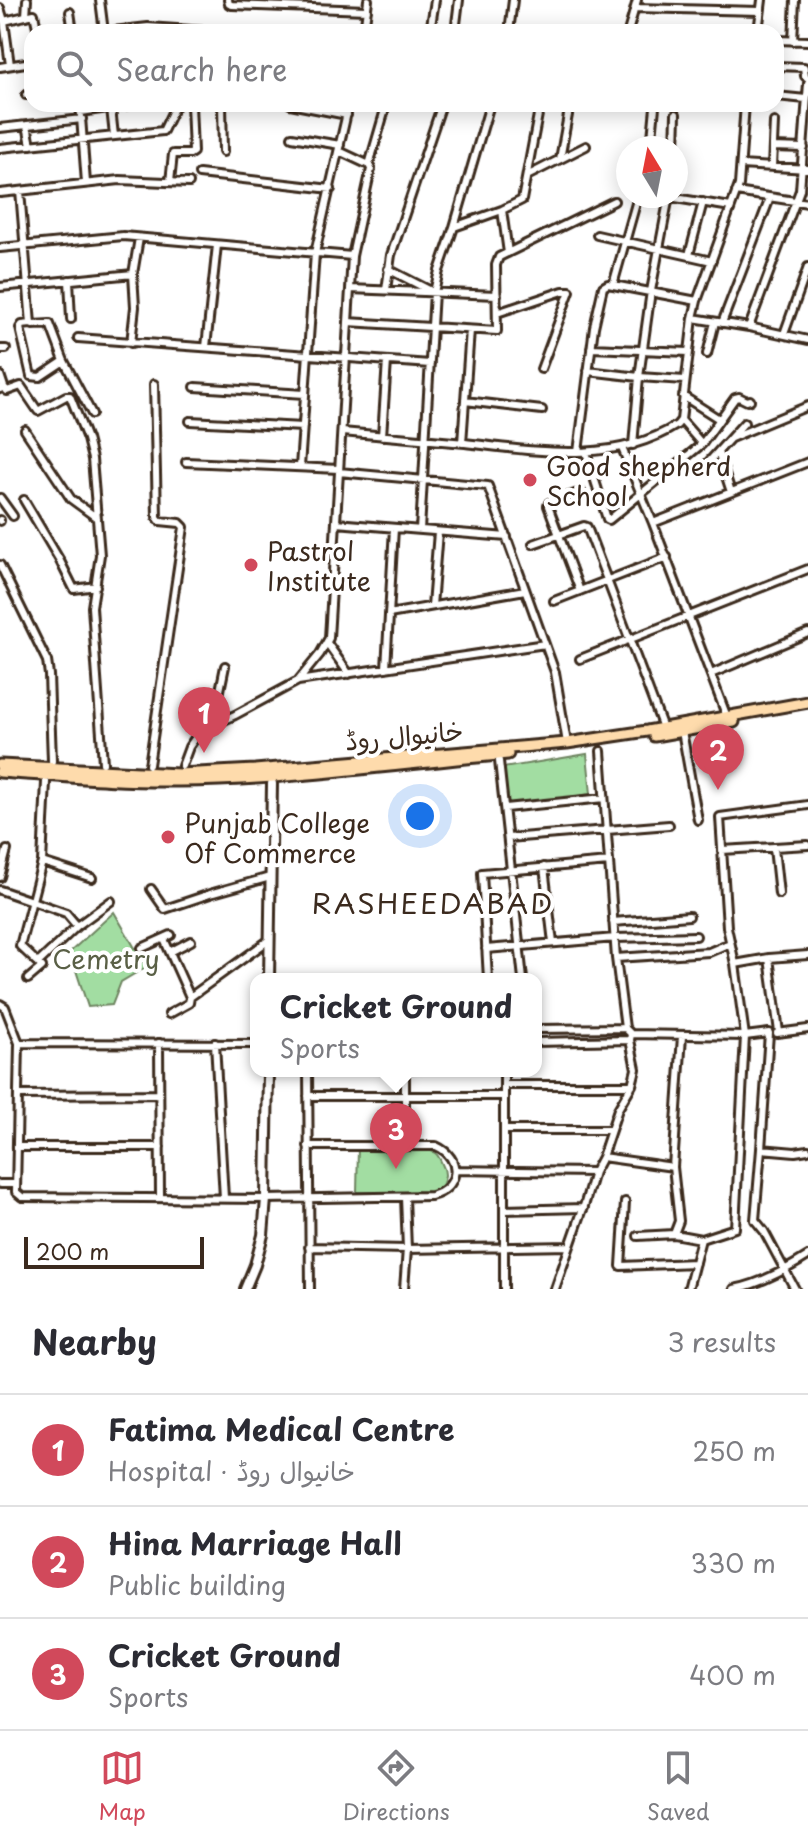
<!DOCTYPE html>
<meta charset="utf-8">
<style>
body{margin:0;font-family:"Playpen Sans","Playpen Sans Arabic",sans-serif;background:#f2f2f3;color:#2b2b33}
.compass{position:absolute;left:616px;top:136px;width:72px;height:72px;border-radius:50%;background:#fff;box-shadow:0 4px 20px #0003;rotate:350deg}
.scale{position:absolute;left:24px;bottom:20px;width:180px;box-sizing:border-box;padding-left:8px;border:4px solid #3b2a1e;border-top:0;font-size:22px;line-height:28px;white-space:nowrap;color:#3b2a1e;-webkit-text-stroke:6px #fff;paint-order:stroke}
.you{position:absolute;left:420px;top:816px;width:28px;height:28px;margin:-20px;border:6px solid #fff;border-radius:50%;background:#1a73e8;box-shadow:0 0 0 12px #1a73e833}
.badge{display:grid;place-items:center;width:52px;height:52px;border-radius:50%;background:#d1495b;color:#fff;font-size:26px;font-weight:700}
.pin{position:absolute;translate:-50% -66px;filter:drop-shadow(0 2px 4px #0008)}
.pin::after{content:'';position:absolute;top:42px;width:28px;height:24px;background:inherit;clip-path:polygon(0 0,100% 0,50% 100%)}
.popup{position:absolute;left:250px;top:973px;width:292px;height:104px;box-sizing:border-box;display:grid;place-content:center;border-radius:16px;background:#fff;filter:drop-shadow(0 2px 6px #0005);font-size:26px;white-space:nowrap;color:#7c7c81}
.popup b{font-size:30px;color:#2b2b33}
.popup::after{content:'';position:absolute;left:50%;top:100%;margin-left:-16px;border:16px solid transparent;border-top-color:#fff}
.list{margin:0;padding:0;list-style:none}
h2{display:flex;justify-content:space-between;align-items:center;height:104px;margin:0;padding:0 32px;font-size:34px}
h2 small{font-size:26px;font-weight:400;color:#7c7c81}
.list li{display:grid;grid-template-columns:52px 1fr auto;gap:24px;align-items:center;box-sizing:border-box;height:112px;padding:0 32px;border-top:2px solid #e1e1e2}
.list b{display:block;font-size:30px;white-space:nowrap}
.list p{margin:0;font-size:26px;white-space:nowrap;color:#7c7c81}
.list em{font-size:26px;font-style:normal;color:#7c7c81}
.icon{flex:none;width:44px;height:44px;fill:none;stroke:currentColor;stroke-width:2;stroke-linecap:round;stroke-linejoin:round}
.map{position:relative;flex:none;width:808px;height:1289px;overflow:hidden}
.search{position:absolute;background:#fff;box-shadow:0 4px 20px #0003;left:24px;right:24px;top:24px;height:88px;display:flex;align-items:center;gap:20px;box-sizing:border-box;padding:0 28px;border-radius:24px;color:#7c7c81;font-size:30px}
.sheet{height:440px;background:#fff}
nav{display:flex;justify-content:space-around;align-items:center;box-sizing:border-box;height:112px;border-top:2px solid #e1e1e2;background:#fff;font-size:22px;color:#7c7c81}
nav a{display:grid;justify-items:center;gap:4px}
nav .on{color:#d1495b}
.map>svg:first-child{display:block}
.green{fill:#a2dda2;stroke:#6e8460;stroke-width:2}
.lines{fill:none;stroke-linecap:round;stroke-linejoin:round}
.street-casing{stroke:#3b2a1e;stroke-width:12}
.secondary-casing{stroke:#3b2a1e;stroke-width:14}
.primary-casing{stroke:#3b2a1e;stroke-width:15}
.street{stroke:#fff;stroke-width:6}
.secondary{stroke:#fff;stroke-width:8}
.primary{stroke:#fedbac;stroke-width:9}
.poi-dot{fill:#d1495b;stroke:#fff;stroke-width:3}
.labels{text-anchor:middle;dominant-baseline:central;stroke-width:8;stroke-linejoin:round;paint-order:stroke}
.poi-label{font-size:26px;fill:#3b2a1e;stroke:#fff;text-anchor:start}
.street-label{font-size:26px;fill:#3b2a1e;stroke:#fff}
.park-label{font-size:26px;fill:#5a6046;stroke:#fff}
.neighbourhood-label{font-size:28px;letter-spacing:2px;fill:#3b2a1e;stroke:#fff}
</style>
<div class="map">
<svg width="808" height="1289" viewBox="0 0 808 1289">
<rect width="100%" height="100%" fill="#fff"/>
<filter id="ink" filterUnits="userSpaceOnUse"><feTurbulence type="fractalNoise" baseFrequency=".0125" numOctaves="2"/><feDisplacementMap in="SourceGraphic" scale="16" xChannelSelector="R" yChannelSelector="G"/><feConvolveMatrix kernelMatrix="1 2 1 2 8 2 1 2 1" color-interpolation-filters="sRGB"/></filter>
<g filter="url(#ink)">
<path class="green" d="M587,754l4,40 -85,12 -3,-38z
M114,912l32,55 -25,15 -9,23 -24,2 -18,-55z
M358,1147c18,0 63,-5 77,6 4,3 5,6 7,11 5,9 3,15 -1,24l-17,6 -67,-2z"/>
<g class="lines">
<g class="street-casing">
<path id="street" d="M100,0l4,32
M228,0l1,4 3,1 135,5
M0,8l4,13 6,44
M635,8l125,3
M70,12l3,20
M26,16l1,-16
M4,21l30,-7 4,18
M432,28l17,4
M104,32l44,-5 72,5
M364,32l4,-32
M430,32l5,-32
M455,32l4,-32
M509,32l4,-32
M628,32l9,-32
M758,32l4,-32
M776,40l32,1
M793,41l2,-41
M776,66l28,1 1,9 3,2
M0,67l32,-5
M26,95l6,-1
M776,96l30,3
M80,104l6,79
M222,104l1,48
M290,104l57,11
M111,108l3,28
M81,112l47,-7
M27,125l4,20
M0,128l82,-9
M292,137l48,8
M773,147l31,1
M0,148l163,-17 13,-27
M651,148l4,-41
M675,148l1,-34
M560,159l10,-55
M369,165l15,-52
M741,165l67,4
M772,167l2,-45
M199,174l132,15
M527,176l59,-30
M170,182l3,-28h17l3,-2 -2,-48
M20,191l11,133 2,1 17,-1 14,37 28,53
M736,192l72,11
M0,193l120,-13 69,3
M663,196l68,11
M502,210l6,43
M454,227l48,-17 20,-10 18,-96
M597,235l115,26
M0,248l123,-12 229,20
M689,255l14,-53
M388,269l43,22
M69,280l2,39
M613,285l25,-89
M0,287l133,-13
M350,289l147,6
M386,290l5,-35 51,-151
M497,313l66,-22h7l-29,78
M693,318l56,9 59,13
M348,322l149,9 -1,-66 3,-8 115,-56
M722,323l48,-125
M31,324l-9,1 -2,3 11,48 9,1 24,-16
M749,327l51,-137 8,-107
M784,334l24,-67
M78,338l352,26
M131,343l4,-36 -2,-33 6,-36
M206,347l11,-102
M591,348l98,4
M0,349h6
M707,354l8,-32
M588,371l51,6 46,3
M0,375l4,12
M195,387l110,7
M0,389l4,-2 3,4 14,-5 17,25 28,-15h4l17,43 5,20 8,96 -8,52 11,156
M683,396l36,23
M465,401l77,9
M681,420l21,24
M190,421l113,6
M25,430l46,69 26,19
M342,432c41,4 82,7 123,11 71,8 148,22 212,-18l4,-5 12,-102 4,-17 42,-116 6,-81
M382,436l5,-75
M731,438l77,-32
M462,443l8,-113
M633,445l6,-68 12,-86 18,-95
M622,448l31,75 74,194
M578,452l16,-125 9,-40 5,-3 89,17
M586,452l21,67 2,1 93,-76 33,-46 4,-1 8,4 3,-1
M718,452l13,40
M186,462l153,7
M705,466l39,-43
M300,467l15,-214 34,-149
M339,472l149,14 67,186 12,71
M0,498l13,18
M24,500l35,59 15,30 22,-3
M0,521v-1
M336,523l171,14
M653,523l155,-61
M420,530l14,-238 5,-21 15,-44 36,-123
M533,544l51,-18 3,1 76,201
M0,565l47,96 2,14 3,86
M580,591l-32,-85 1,-3 32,-11
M554,601l113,-44
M432,606l6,-74
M389,614l136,-24
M327,643l22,31
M580,659l228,-90
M386,668l8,-140
M711,674l97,-41
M298,681l247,-37
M213,725l12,-59
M682,731l16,89
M499,761l24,218
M149,765l35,-238 -4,-4 -20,-2 -3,-4 -3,-133
M182,766l7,-19 11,-16 35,-16 63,-34 22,-27 9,-16 23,-382 19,-87 -2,-4 -30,-14
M505,808l99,-10
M508,838l161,-13
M774,848l5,46
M722,850l86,-5
M42,862l50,16
M544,867l9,76
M0,877l7,-27
M151,889l14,20 48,-16 57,-16
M0,890l66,23 11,13
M613,922l76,-6
M164,939l26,58
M142,948l29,-13
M486,949l129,-11 81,-2
M170,952l21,-11
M616,958l93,-6 21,-9
M38,963l39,-37 34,-25
M735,964l34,-6
M28,979l14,-12 -22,-21 22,-84 4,-80
M488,979l-6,-106 127,-11
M0,1004l5,3 14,36 237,1
M169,1014l20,-11 1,-6 79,-57
M536,1029l89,-1
M779,1032l-10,-74 39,-3
M777,1033l31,-4
M631,1034l114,2 24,-3 -8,116 34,3 13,-2
M536,1042l94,-2
M19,1043l-3,149 6,5 244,2 165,-3c29,-7 32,-38 5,-50h-128
M159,1043l1,154
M215,1043l9,155
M308,1071l2,218
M405,1071v75
M504,1071v218
M504,1085h128
M18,1095l141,-1
M308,1096h196
M504,1130h107
M17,1147h143
M761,1149l-6,71 9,11 31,58
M602,1157l71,10 9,-131
M673,1167l6,54 -5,13
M455,1170l139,2
M0,1184h16
M625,1202l-4,64 74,-3
M504,1210l80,-2
M638,1236l36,-2 27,5
M309,1247l98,2 163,-3
M404,1289l3,-40 -2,-52
M555,1289l30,-86 9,-31 8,-15 16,-48 14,-24 4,-16 -6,-29 1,-6 -6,-6 -9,-70 -15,-207
M688,1289l13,-50 34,-11 10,-192 -10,-72 -8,-37 -7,-110 88,-12
M734,1289c26,-5 52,-19 74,-33"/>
</g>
<g class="secondary-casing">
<path id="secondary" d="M269,979l3,-195
M245,1289l10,-24 8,-30 3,-36 2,-128"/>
</g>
<g class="primary-casing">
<path id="primary" d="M654,736l80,-14
M0,765l179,9 76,-4 312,-27 80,-12 161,-29
M0,772c59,4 119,10 178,9 110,-1 220,-17 330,-27"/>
</g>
<use href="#street" class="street"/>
<use href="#secondary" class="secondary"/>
<use href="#primary" class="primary"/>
</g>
</g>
<g class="poi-dot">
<circle cx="530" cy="480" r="8"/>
<circle cx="251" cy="565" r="8"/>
<circle cx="168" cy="837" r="8"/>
</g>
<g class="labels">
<g class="poi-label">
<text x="546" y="465">Good shepherd<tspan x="546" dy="30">School</tspan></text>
<text x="267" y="550">Pastrol<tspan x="267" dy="30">Institute</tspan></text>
<text x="184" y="822">Punjab College<tspan x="184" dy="30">Of Commerce</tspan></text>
</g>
<g class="street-label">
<text transform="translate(404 735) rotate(-5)">خانیوال روڈ</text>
</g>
<g class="park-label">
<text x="106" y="958">Cemetry</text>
</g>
<g class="neighbourhood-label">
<text x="433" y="902">RASHEEDABAD</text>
</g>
</g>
</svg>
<svg class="compass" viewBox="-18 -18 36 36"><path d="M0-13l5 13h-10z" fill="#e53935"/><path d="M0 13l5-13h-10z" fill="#7c7c81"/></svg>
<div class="scale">200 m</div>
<div class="you"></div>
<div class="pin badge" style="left:204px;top:753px">1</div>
<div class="pin badge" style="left:718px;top:790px">2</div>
<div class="pin badge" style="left:396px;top:1169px">3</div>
<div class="popup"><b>Cricket Ground</b>Sports</div>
<div class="search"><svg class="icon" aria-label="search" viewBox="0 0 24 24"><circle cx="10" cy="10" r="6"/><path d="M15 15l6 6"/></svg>Search here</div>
</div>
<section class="sheet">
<h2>Nearby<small>3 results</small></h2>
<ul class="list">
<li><span class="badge">1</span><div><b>Fatima Medical Centre</b><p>Hospital · خانیوال روڈ</p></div><em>250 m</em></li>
<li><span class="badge">2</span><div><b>Hina Marriage Hall</b><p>Public building</p></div><em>330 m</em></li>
<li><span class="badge">3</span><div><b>Cricket Ground</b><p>Sports</p></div><em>400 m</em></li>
</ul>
</section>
<nav>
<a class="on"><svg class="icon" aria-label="map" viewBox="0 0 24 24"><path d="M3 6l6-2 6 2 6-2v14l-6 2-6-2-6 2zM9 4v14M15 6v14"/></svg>Map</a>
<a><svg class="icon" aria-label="directions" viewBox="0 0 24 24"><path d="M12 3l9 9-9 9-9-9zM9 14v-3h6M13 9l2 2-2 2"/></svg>Directions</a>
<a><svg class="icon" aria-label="saved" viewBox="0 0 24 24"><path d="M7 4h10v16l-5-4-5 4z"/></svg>Saved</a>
</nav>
